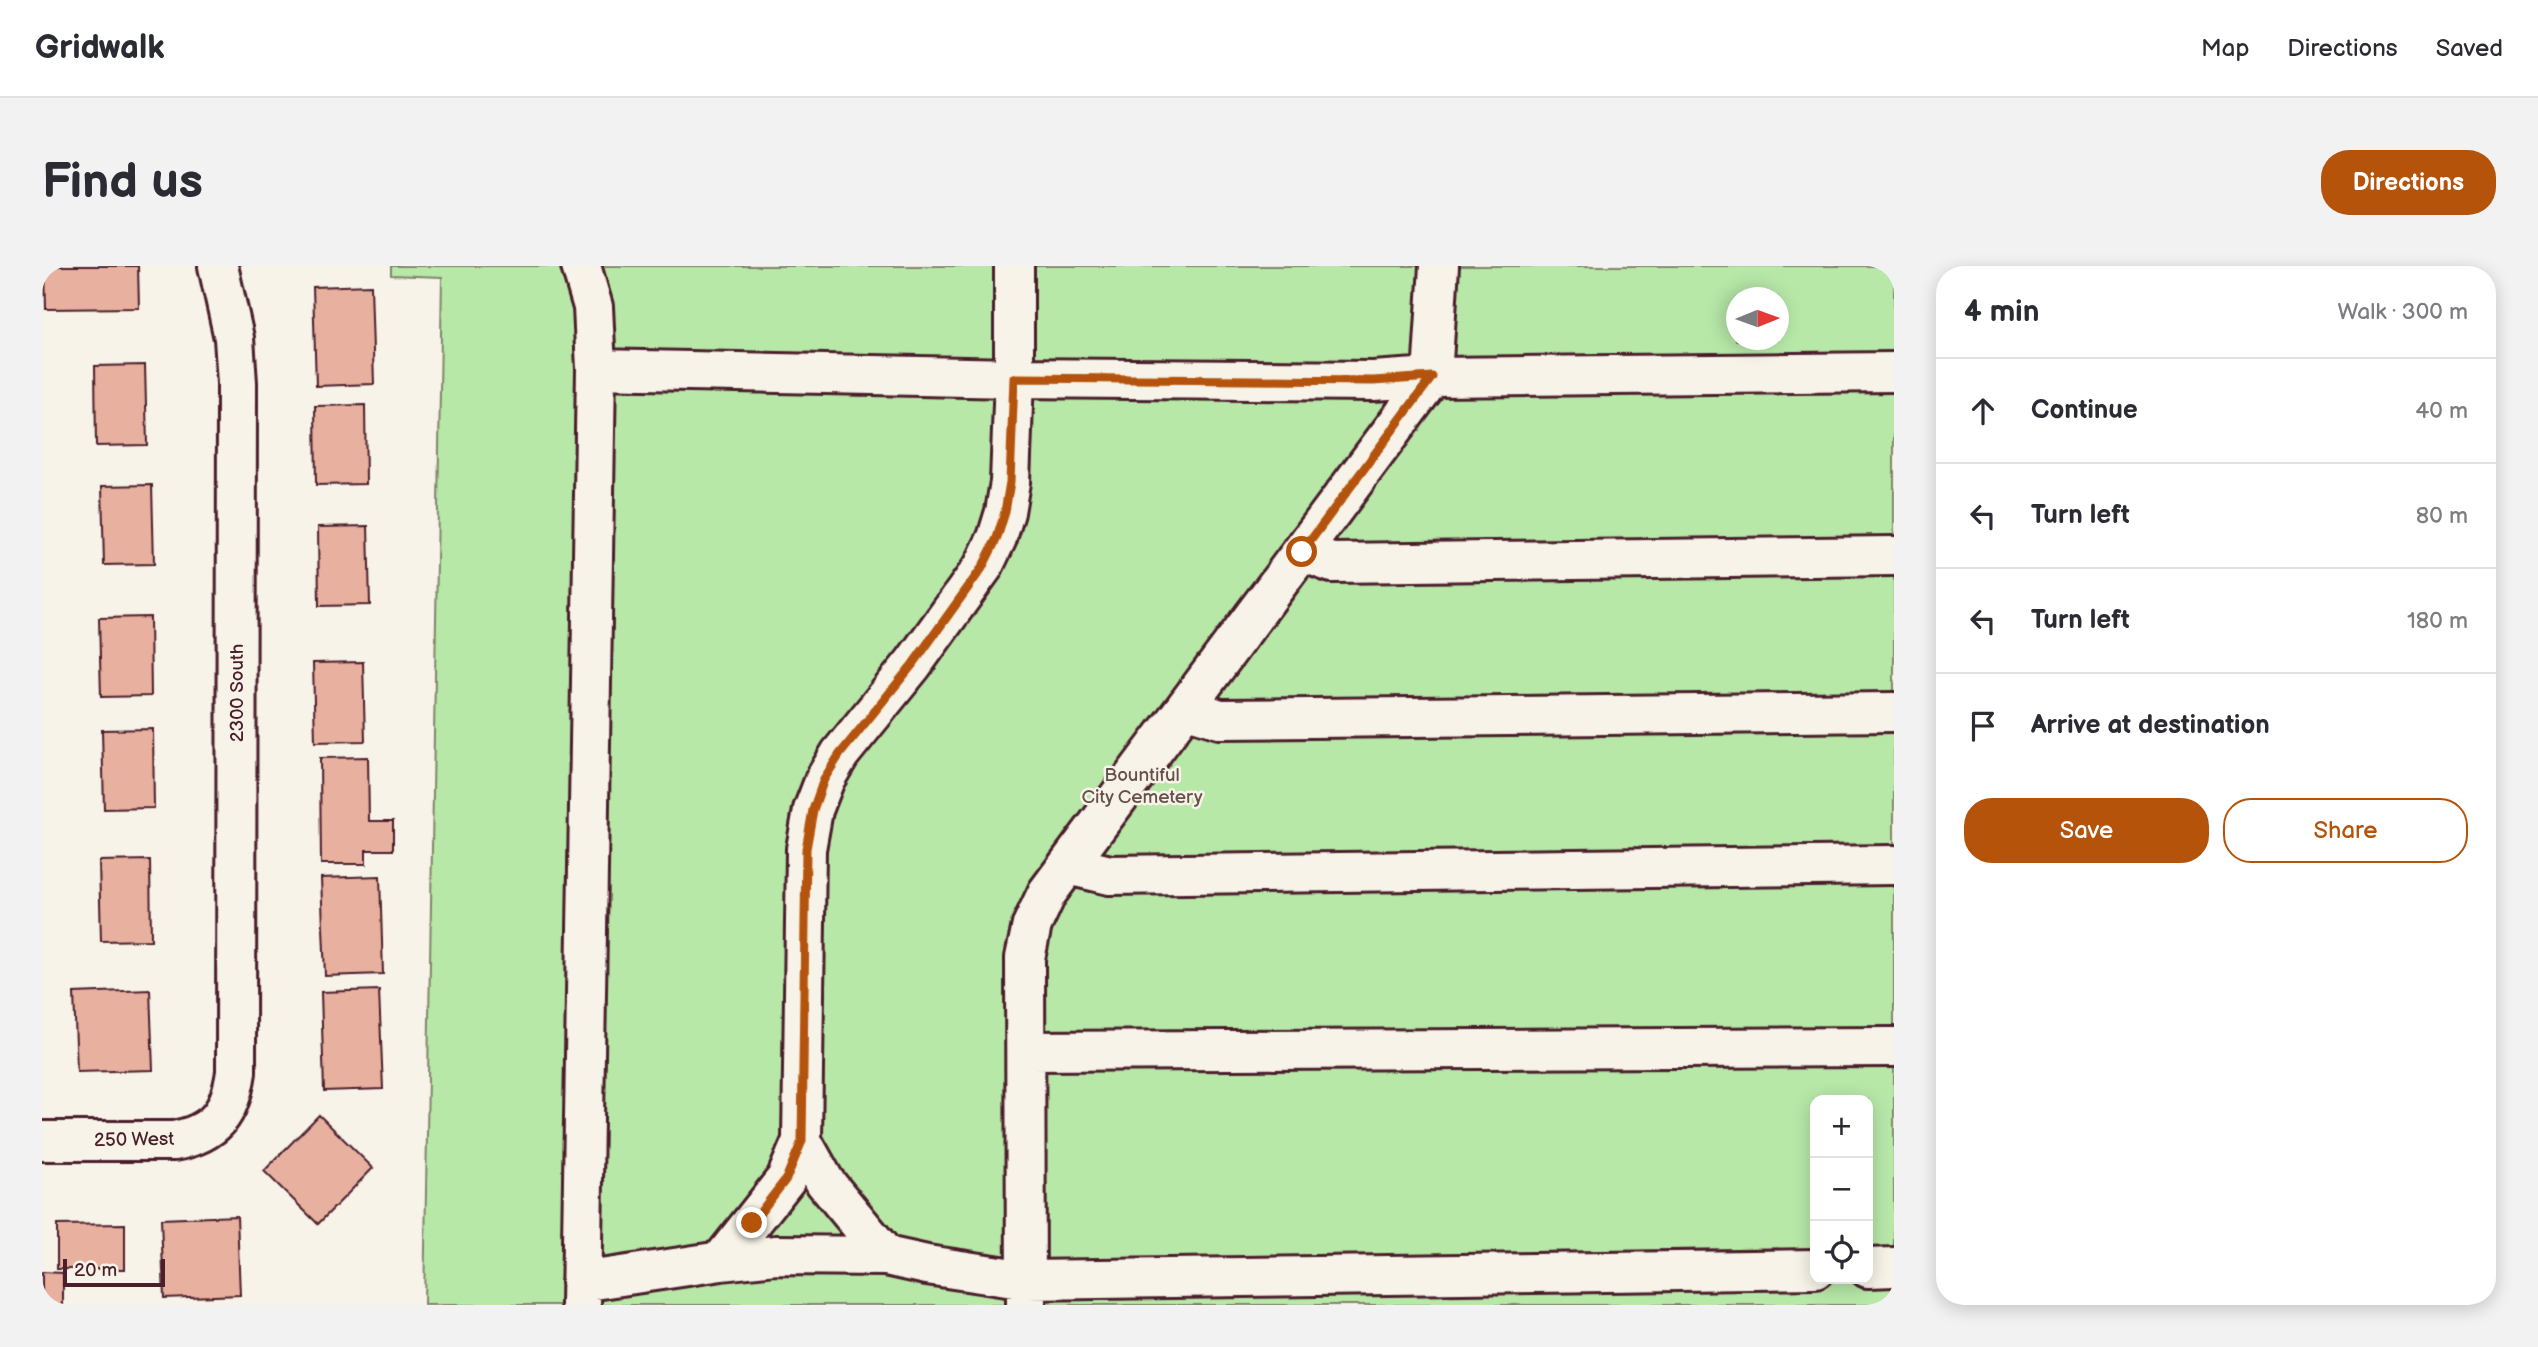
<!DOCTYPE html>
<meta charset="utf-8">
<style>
body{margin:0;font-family:"Balsamiq Sans",sans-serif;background:#f2f2f3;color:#2b2b33}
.controls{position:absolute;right:21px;bottom:21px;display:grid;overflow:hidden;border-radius:14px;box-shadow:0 4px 18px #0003}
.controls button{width:63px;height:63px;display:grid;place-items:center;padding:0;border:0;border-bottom:2px solid #e1e1e2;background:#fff;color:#2b2b33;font:35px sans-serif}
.compass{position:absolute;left:1684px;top:21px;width:63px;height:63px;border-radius:50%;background:#fff;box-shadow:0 4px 18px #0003;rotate:89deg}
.scale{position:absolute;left:21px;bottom:18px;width:102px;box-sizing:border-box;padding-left:7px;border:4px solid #4a1f2b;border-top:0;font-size:19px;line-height:24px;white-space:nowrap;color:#4a1f2b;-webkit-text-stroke:5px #f7f3e8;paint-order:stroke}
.stop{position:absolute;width:21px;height:21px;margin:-16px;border:5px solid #b45309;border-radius:50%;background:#fff}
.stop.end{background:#b45309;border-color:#fff;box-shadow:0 2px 7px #0008}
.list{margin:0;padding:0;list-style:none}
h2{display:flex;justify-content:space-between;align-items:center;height:91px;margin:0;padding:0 28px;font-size:30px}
h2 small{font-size:23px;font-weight:400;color:#7c7c81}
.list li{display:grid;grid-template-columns:46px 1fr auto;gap:21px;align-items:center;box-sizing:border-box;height:105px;padding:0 28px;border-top:2px solid #e1e1e2}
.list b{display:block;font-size:26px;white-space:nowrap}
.list em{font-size:23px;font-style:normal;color:#7c7c81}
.actions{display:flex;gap:14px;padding:21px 28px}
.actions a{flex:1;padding:16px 0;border:2px solid #b45309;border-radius:28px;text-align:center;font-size:24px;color:#b45309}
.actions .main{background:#b45309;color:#fff}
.icon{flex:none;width:38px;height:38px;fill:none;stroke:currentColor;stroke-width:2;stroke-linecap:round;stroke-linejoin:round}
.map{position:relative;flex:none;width:1852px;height:1039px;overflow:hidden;border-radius:28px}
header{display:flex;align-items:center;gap:42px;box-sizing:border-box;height:98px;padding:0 35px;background:#fff;border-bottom:2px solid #e1e1e2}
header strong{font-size:33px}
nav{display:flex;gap:38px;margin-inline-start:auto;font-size:24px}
.intro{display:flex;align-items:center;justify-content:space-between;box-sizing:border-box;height:168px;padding:0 42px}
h1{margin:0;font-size:49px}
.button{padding:18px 32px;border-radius:28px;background:#b45309;color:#fff;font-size:24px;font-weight:700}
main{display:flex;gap:42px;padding:0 42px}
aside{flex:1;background:#fff;border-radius:28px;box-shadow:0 4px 18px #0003}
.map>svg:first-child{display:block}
.green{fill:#b7e8a8;stroke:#80846a;stroke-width:2;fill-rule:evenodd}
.building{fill:#e8b09f;stroke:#4a1f2b;stroke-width:2}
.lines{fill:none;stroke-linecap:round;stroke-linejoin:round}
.minor-casing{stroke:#4a1f2b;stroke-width:44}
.minor{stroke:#f7f3e8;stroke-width:38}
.route{stroke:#b45309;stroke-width:9}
.labels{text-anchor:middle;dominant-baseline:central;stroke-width:5;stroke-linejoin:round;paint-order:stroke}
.street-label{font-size:19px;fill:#4a1f2b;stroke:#f7f3e8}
.park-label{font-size:19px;fill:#65514a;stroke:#f7f3e8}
</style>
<header>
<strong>Gridwalk</strong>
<nav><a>Map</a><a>Directions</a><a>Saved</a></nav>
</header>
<div class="intro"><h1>Find us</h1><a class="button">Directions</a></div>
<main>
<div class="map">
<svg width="1852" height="1039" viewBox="0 0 1852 1039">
<rect width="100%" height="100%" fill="#f7f3e8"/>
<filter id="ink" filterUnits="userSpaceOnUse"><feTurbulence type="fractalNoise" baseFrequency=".0143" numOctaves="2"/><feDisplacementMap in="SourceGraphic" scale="14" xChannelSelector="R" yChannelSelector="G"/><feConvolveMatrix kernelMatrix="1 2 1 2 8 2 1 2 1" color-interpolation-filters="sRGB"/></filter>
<g filter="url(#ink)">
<path class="green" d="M349,0h1503v1039h-1470l18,-1028 -51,-2zM1694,32h42v42h-42zM1773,834h53v179h-53z"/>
<path class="building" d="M3,0h93l1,42 -93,1z
M329,19l3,99 -58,2 -3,-99z
M103,99l2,80 -51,1 -1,-80z
M323,139l1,79 -50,1 -1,-79z
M110,219l2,79 -50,1 -2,-79z
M326,260l2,79 -51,1 -1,-79z
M108,351l1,79 -50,1 -2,-79z
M321,396l2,79 -50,1 -2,-79z
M111,463l1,79 -50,1 -2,-79z
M326,491l1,64h24v29h-27v14h-45l-1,-106z
M108,594l1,80 -50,1 -2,-80z
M338,610l3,98 -58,2 -4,-98z
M108,724l3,80 -76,2 -3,-79z
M337,724l4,99 -59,2 -3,-99z
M277,849l54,53 -55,56 -54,-53z
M195,950l3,79 -76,3 -3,-79z
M83,958v45h-68v-44z
M0,1006l21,1v32h-21z"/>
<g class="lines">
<g class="minor-casing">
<path id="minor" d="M554,103l418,9 359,3 59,-4 462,-5
M1260,286l30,11 562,-7
M1143,442l35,11 674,-7
M1026,599l42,10 784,-10
M984,785l868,-4
M0,875h132c42,-8 56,-28 62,-69l1,-689 -3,-45 -16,-72
M760,875l23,41 61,74 41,9 100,15 788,-11
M679,995l55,-6 110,1
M1826,1002l26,-1
M539,1016l140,-21 65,-82 16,-38 4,-292 7,-39 12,-31 15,-25 73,-90 70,-97 14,-29 8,-26 5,-30 4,-104v-112
M539,1039l15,-936 -3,-62 -12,-41
M984,1039l-1,-347 7,-33 15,-32 385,-516 7,-111"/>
</g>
<use href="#minor" class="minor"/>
</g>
</g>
<g class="lines" filter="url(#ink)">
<path class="route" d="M710,957l34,-44 16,-38 4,-292 7,-39 11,-31 16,-25 73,-90 69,-96 15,-30 8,-26 5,-30 4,-104 359,3 59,-4 -130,175"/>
</g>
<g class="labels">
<g class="street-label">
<text transform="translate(195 427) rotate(-90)">2300 South</text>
<text transform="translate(92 874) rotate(-1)">250 West</text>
</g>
<g class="park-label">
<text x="1100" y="509">Bountiful<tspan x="1100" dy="22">City Cemetery</tspan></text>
</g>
</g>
</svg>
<div class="controls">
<button>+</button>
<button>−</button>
<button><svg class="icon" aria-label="locate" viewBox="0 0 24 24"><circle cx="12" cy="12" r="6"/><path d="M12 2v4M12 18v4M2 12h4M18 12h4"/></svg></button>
</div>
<svg class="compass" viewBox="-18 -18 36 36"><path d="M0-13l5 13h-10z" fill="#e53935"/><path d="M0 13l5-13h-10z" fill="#7c7c81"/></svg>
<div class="scale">20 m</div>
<div class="stop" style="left:1260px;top:286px"></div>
<div class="stop end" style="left:710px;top:957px"></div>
</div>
<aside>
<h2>4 min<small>Walk · 300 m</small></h2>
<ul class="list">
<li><svg class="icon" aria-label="ahead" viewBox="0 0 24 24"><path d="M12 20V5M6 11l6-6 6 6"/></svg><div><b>Continue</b></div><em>40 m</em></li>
<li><svg class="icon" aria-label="left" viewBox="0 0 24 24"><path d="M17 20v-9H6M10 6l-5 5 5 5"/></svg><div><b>Turn left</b></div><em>80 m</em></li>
<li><svg class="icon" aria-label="left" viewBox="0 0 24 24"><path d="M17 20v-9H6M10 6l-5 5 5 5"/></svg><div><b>Turn left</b></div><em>180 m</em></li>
<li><svg class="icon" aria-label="arrive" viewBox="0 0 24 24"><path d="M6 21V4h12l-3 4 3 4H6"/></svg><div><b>Arrive at destination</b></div></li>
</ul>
<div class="actions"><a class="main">Save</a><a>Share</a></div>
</aside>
</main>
